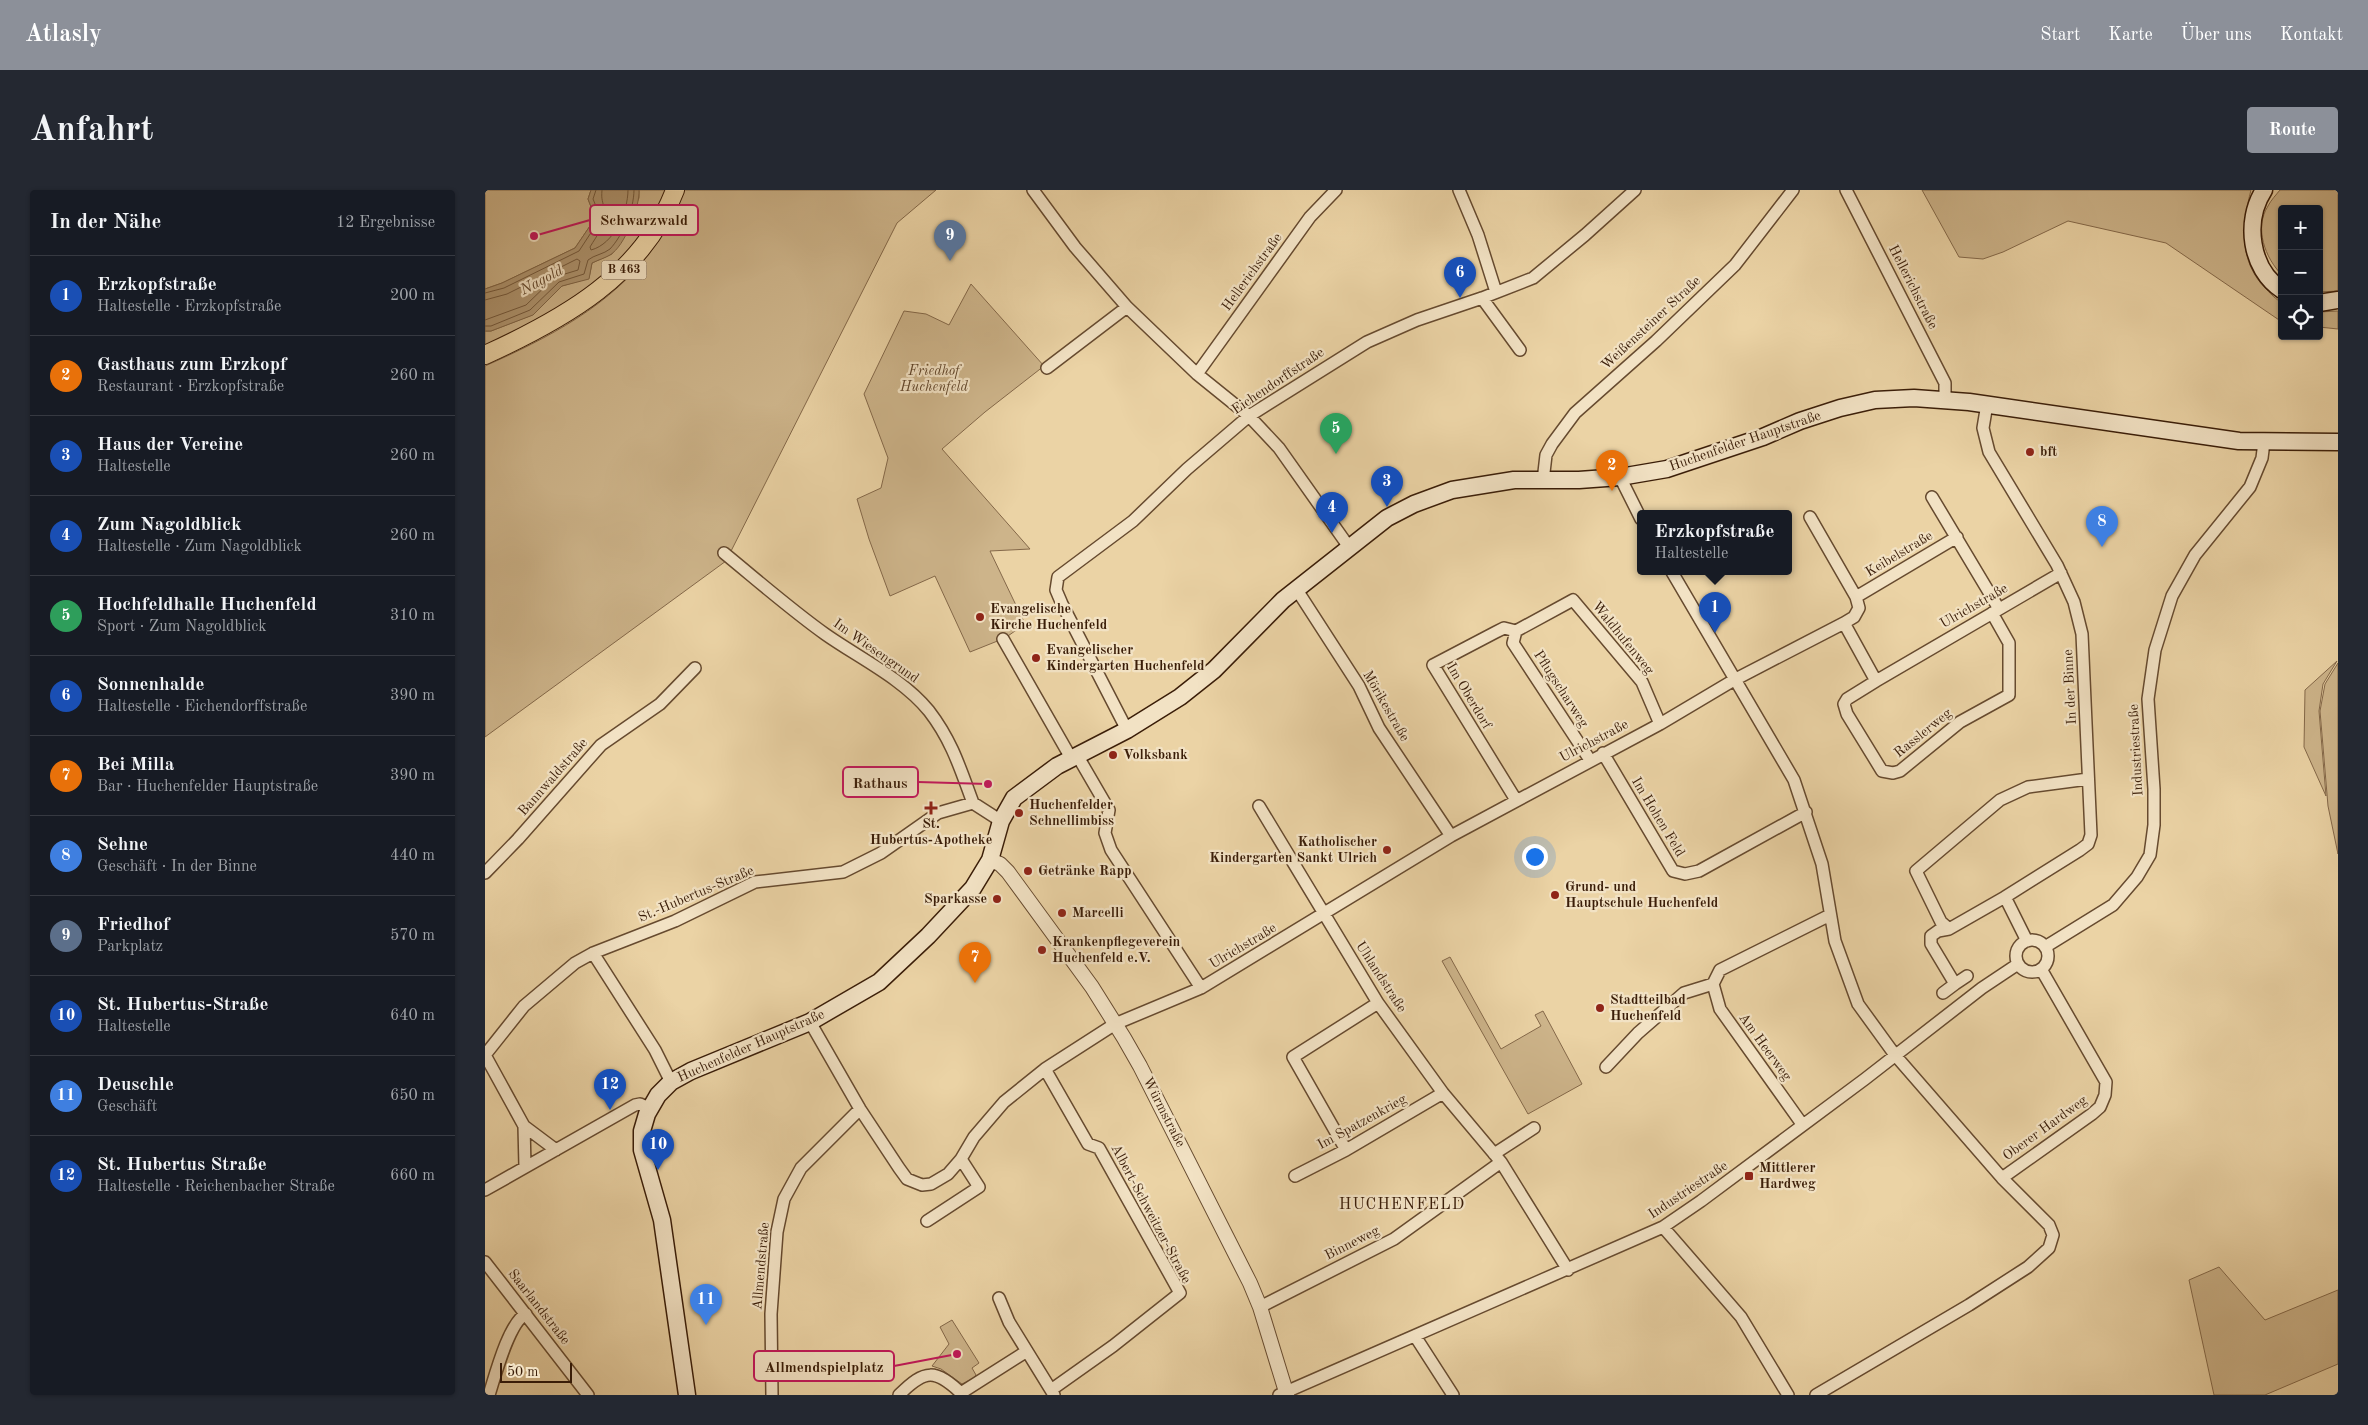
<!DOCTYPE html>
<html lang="de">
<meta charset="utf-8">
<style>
body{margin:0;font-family:"Old Standard TT",serif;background:#242831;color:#f1f3f6}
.controls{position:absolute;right:15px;top:15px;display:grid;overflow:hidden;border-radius:5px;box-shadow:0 1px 4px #0004}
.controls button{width:45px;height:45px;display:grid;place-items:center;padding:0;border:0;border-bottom:1px solid #363941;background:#171b24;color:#f1f3f6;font:25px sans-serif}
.scale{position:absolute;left:15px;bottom:12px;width:72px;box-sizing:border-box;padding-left:5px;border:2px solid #3a1d08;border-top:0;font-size:14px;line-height:18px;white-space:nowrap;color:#3a1d08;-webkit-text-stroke:4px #f2e2c4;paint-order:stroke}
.you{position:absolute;left:1049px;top:666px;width:18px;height:18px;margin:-12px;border:4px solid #fff;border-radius:50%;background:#1a73e8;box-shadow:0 0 0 8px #1a73e833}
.badge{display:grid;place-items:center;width:32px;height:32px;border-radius:50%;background:#8c9099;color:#fff;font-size:16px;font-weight:700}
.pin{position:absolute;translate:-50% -41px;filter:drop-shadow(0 1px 2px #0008)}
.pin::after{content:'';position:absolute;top:26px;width:18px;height:15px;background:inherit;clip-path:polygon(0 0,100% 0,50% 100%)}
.popup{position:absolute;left:1152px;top:320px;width:155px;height:65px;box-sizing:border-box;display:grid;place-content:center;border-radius:5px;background:#171b24;filter:drop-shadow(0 1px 4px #0005);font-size:16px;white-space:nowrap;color:#9ea1a6}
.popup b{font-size:19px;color:#f1f3f6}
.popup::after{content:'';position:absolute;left:50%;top:100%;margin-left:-10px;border:10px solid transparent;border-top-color:#171b24}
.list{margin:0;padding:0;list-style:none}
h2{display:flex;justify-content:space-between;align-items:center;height:65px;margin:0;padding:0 20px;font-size:21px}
h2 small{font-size:16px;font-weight:400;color:#9ea1a6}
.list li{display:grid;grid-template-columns:32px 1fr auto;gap:15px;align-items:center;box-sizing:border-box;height:80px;padding:0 20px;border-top:1px solid #363941}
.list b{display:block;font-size:19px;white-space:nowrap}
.list p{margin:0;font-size:16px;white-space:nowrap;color:#9ea1a6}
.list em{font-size:16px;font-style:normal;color:#9ea1a6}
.icon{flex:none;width:28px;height:28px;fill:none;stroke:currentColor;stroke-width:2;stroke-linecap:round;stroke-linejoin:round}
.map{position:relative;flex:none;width:1853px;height:1205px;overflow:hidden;border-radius:5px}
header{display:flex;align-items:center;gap:30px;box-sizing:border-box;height:70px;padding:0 25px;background:#8c9099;color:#fff}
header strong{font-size:24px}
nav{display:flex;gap:28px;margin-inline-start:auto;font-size:18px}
.intro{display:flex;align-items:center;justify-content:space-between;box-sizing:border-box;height:120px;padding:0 30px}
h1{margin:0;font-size:35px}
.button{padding:12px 22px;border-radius:5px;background:#8c9099;color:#fff;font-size:18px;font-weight:700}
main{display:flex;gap:30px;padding:0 30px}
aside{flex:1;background:#171b24;border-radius:5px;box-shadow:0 1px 4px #0004}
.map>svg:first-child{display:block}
.green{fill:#cdb48a;stroke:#846849}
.water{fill:#af9570;stroke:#806546}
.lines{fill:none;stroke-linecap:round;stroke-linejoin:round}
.shore{stroke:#74593c;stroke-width:1}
.minor-casing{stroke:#664a2f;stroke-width:14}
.tertiary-casing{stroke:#664a2f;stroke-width:16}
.secondary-casing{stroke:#3a1d08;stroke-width:19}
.primary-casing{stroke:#3a1d08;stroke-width:20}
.minor{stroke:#f2e2c4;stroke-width:11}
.tertiary{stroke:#f2e2c4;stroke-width:14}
.secondary{stroke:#f2e2c4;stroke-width:16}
.primary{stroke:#ebd3a5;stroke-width:18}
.poi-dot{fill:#8f2418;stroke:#f2e2c4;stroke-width:2}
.labels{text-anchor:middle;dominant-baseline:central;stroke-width:4.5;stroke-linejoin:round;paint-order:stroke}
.shield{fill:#f2e2c4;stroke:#715840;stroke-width:1}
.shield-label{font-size:12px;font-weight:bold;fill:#3a1d08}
.street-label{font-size:14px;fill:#3a1d08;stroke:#f2e2c4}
.park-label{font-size:14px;font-style:italic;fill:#5f4328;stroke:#f2e2c4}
.poi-label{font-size:14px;font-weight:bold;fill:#3a1d08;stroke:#f2e2c4;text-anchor:start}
.water-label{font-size:15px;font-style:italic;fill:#63472c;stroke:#f2e2c4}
.quarter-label{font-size:16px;letter-spacing:1px;fill:#3a1d08;stroke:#f2e2c4}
.leader{fill:none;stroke:#c2185b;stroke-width:2}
.callout-dot{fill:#c2185b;stroke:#f2e2c4;stroke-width:2}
.callout{fill:#f2e2c4;stroke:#c2185b;stroke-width:2}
.callout-label{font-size:15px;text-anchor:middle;font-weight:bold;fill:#3a1d08}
</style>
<header>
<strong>Atlasly</strong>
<nav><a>Start</a><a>Karte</a><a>Über uns</a><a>Kontakt</a></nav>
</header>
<div class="intro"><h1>Anfahrt</h1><a class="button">Route</a></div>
<main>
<aside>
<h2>In der Nähe<small>12 Ergebnisse</small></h2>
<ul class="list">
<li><span class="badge" style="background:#1a4fb4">1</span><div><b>Erzkopfstraße</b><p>Haltestelle · Erzkopfstraße</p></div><em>200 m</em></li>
<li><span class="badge" style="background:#e8710a">2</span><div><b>Gasthaus zum Erzkopf</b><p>Restaurant · Erzkopfstraße</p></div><em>260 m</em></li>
<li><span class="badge" style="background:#1a4fb4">3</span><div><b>Haus der Vereine</b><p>Haltestelle</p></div><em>260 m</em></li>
<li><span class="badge" style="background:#1a4fb4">4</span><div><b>Zum Nagoldblick</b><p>Haltestelle · Zum Nagoldblick</p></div><em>260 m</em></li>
<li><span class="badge" style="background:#2e9e5b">5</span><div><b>Hochfeldhalle Huchenfeld</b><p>Sport · Zum Nagoldblick</p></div><em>310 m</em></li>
<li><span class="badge" style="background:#1a4fb4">6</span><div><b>Sonnenhalde</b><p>Haltestelle · Eichendorffstraße</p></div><em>390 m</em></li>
<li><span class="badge" style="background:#e8710a">7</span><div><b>Bei Milla</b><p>Bar · Huchenfelder Hauptstraße</p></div><em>390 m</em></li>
<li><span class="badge" style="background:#3f7fe0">8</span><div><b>Sehne</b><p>Geschäft · In der Binne</p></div><em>440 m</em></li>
<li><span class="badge" style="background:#5c6f8a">9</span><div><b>Friedhof</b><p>Parkplatz</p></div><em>570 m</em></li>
<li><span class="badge" style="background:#1a4fb4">10</span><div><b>St. Hubertus-Straße</b><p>Haltestelle</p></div><em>640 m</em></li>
<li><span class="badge" style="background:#3f7fe0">11</span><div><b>Deuschle</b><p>Geschäft</p></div><em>650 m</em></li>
<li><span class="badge" style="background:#1a4fb4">12</span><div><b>St. Hubertus Straße</b><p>Haltestelle · Reichenbacher Straße</p></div><em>660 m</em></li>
</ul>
</aside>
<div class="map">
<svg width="1853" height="1205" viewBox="0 0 1853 1205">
<rect width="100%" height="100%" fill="#ebd3a5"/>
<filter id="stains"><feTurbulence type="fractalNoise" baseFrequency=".004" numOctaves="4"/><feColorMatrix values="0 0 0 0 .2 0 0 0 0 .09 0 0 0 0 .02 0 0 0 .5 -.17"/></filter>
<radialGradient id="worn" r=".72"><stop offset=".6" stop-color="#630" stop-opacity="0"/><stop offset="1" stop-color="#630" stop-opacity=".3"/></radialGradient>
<path class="green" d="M0,0h106l-3,9 5,13 -1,11 -17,25 -73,35 -17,6z
M154,0h29l-39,65 -65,52 -79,43v-19h6l41,-16 30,-29 27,-8 3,-15 20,-9 27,-56z
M195,0h256l-39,33 -171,338 -241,176v-371c61,-27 128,-61 167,-117 12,-18 20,-40 28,-59z
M1437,0h329c-9,35 -13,72 16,100 4,4 9,10 15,12v20l-116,-79 -98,-22 -65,31 -20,7 -24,-2z
M1795,0h58v101l-19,1v-83h-37v66c-17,-17 -28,-47 -14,-69 3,-6 8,-11 12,-16z
M486,94l73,82 -59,46 -43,37 88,100 -40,2 35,73 -20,14 -35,14 -35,-76 -45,20 -21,-57 -12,-40 24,-11 7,-30 -24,-64 40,-83 22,3 23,11z
M1853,121v18l-19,-2v-15z
M1852,471l-14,23 -4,27 7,85 -22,-49 1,-57z
M1853,473v191l-10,-48 -8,-95 5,-27z
M965,767l51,92 40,-23 -6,-11 8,-4 39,73 -54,30 -86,-153z
M1734,1077l46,53 73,-30v74l-73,31h-51l-25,-115z
M467,1130l27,43 -7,5 4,7 -2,3 -12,6 -21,-15 -9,-3 17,-22 -9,-17z"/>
<path class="water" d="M106,0h48c1,16 -14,56 -29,65 -5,3 -12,5 -18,8l-3,16 -27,7 -29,29 -42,16h-6v-42l17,-6 73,-35 17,-25 1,-11 -5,-13z"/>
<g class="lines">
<path class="shore" d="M117,0c-1,11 1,10 2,20 3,14 -7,25 -14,37l1,3c23,-6 37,-38 37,-60
M0,103l19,-5 75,-37 17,-26 2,-14 -5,-12 3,-9
M0,110l22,-6 70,-35 3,2 -2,9 -23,7 -29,28 -41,15
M0,136h6l39,-16 29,-28 25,-8 4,-14c6,-5 16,-6 22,-11 13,-14 24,-40 24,-59"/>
<g class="minor-casing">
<path id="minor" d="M548,0l42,57 52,60
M974,0l19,45 18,57
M1361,0l99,193v17
M997,108l38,52
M562,178l80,-61 70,67 52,42 30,32 70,99
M712,184l113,-157 26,-27
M1502,214l-4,24 6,24 68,113 17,37 8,32 9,201 -3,9 -8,6 -75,47 22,44
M1135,287l21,42
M1058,291l3,-26 6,-11 23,-31 81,-72 79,-76 58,-75
M1447,307l67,112
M1325,327l46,80 101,-60
M239,363c33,27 66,56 101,81 34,24 77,44 104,77 23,30 31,57 44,92
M1187,382l122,208 28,84 13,77 23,63 37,51 107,123 47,47 4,10 -4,13 -21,19 -59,38 -153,90
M812,400l62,96 20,42 72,108
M1359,433l10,-6 5,-9 -3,-11
M1031,441l-3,12 77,117
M518,449l68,119
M1391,491l-29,18 -3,5 3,10 35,57 11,2 7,-2 60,-49 49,-27v-52l-17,-30
M642,540l-65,-126 -6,-14 2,-13 75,-56 54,-52 62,-53 118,-74 50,-22 65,-22 51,-20 52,-43 50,-45
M1118,563l70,118 12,3 14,-3 107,-59
M592,565l32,55 -4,23 6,17 90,138
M1031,610l-83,-135 63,-33 8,-4 12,3 57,-31 69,82 18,42
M774,616l119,197 65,90 58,69 67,108
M0,683l33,-34 83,-94 59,-41 35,-36
M1464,739l-8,-7 -25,-51 84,-71 28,-13 60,-8
M1531 766a16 16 0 1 1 32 0a16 16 0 1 1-32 0Z
M1560,757l68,-42 24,-28 13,-22 4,-30v-36l-6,-90 7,-49 17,-54 23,-41 55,-68 12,-29 2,-16
M108,763l62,97 16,32
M1470,794l12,-8
M1458,803l12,-9 -24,-40v-8l7,-5 11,-2 56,-32
M325,832l50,87 39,59 8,11 15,6 9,-1 17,-10 13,-15 13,-22 30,-35 41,-33 70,-45 86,-36 250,-152 209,-112 74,-44 110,-57 32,58 185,-108
M1121,877l32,-34 46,-40 29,-9
M560,879l43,75 11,4 81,145 -67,53 -62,44
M1317,934l-82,-115 -7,-25 7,-14 110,-55
M39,936l1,41
M71,960l-32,-24 -39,-71 39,-49 51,-43 18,-10 82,-32 80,-39 88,-10 38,-19 57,-40 35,-10 28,18
M861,960l-53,-93 85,-54
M1009,964l40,-26
M810,986l51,-26 97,-57
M1517,988l90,-64 8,-7 5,-12 1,-13 -65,-113
M0,1000l150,-85 5,-1 9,4
M442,1031l52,-34 -18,-28
M1178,1037l78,90 47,78
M0,1072l103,133
M514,1108l10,24 45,73
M775,1117l134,-68 107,-77
M930,1146l38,59
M476,1203l66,-42
M4,1205c6,-19 20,-73 37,-81
M287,1205l-1,-81 6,-82 7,-33 17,-31 59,-59
M414,1205c26,-26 36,-27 64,0
M794,1205l384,-168 38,-26 164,-122 117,-91 36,-24"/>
</g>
<g class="tertiary-casing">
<path id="tertiary" d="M505,670l10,4 8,8 84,115 32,51 16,28 110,217 10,24 27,88"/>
</g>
<g class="secondary-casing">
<path id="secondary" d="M1779,0c-20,31 -14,79 18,100
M1834,113l19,-3
M202,1205l-25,-175 -20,-70v-19l5,-17 11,-19 13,-13 20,-11 119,-49 69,-40 49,-46 45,-48 17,-28 11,-39 13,-23 43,-32 70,-36 53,-33 34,-27 69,-70 104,-82 27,-14 38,-14 62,-10h65l41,-3 47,-8 96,-32 37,-16 40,-13 35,-8 39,-2 55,4 270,39 99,1"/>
</g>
<g class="primary-casing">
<path id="primary" d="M0,165c79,-36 158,-80 190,-165"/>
</g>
<use href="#minor" class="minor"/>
<use href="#tertiary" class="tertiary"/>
<use href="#secondary" class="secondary"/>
<use href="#primary" class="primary"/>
</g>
<g class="poi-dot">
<circle cx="1545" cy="262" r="5"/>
<circle cx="495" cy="427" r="5"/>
<circle cx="551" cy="468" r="5"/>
<circle cx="628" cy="565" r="5"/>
<path d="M443.5 610.5h5v5h5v5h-5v5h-5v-5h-5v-5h5z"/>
<circle cx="534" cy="623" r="5"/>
<circle cx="902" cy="660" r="5"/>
<circle cx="543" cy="681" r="5"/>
<circle cx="1070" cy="705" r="5"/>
<circle cx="512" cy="709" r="5"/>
<circle cx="577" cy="723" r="5"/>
<circle cx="557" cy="760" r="5"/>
<circle cx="1115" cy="818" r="5"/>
<rect x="1259" y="981" width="10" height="10" rx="2.5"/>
</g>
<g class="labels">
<rect class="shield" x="116.5" y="70.5" width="45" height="19" rx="4"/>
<g class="shield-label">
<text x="139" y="80">B 463</text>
</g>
<g class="street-label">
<text transform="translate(767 82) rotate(-54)">Hellerichstraße</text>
<text transform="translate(1428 97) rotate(63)">Hellerichstraße</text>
<text transform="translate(1166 133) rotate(-43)">Weißensteiner Straße</text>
<text transform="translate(793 191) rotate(-34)">Eichendorffstraße</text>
<text transform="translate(1260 251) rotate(-19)">Huchenfelder Hauptstraße</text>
<text transform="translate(1414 364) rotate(-31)">Keibelstraße</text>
<text transform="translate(1489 416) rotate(-30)">Ulrichstraße</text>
<text transform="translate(1138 448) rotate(51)">Waldhufenweg</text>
<text transform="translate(391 461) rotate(35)">Im Wiesengrund</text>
<text transform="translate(1585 497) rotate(-93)">In der Binne</text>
<text transform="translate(1076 499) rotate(57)">Pflugscharweg</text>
<text transform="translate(984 506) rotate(59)">Im Oberdorf</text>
<text transform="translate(901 516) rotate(60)">Mörikestraße</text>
<text transform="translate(1438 543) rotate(-39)">Rasslerweg</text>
<text transform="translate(1109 551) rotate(-28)">Ulrichstraße</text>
<text transform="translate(1651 560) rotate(-93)">Industriestraße</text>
<text transform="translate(68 587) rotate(-49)">Bannwaldstraße</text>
<text transform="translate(1173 627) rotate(59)">Im Hohen Feld</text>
<text transform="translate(211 704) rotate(-23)">St.-Hubertus-Straße</text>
<text transform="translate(758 756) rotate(-31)">Ulrichstraße</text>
<text transform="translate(896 787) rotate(57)">Uhlandstraße</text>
<text transform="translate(266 856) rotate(-24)">Huchenfelder Hauptstraße</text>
<text transform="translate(1280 857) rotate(54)">Am Heerweg</text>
<text transform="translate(679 922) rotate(63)">Würmstraße</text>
<text transform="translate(877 932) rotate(-29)">Im Spatzenkrieg</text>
<text transform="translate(1560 938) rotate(-36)">Oberer Hardweg</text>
<text transform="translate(1203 1000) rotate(-34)">Industriestraße</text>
<text transform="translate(666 1024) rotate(62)">Albert-Schweitzer-Straße</text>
<text transform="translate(867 1053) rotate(-27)">Binneweg</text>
<text transform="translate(276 1076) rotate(-85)">Allmendstraße</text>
<text transform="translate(54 1117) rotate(52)">Saarlandstraße</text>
</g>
<g class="park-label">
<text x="449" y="181">Friedhof<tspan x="449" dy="16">Huchenfeld</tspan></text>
</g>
<g class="poi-label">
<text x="1555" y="262">bft</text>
<text x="505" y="419">Evangelische<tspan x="505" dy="16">Kirche Huchenfeld</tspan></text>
<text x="561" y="460">Evangelischer<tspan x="561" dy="16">Kindergarten Huchenfeld</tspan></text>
<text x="638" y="565">Volksbank</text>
<text x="544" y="615">Huchenfelder<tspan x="544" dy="16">Schnellimbiss</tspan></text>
<text x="446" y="634" text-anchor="middle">St.<tspan x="446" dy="16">Hubertus-Apotheke</tspan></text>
<text x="892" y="652" text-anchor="end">Katholischer<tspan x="892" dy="16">Kindergarten Sankt Ulrich</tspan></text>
<text x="553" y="681">Getränke Rapp</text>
<text x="1080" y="697">Grund- und<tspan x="1080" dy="16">Hauptschule Huchenfeld</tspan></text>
<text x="502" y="709" text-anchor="end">Sparkasse</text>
<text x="587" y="723">Marcelli</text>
<text x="567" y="752">Krankenpflegeverein<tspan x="567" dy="16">Huchenfeld e.V.</tspan></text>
<text x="1125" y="810">Stadtteilbad<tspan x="1125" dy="16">Huchenfeld</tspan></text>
<text x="1274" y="978">Mittlerer<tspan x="1274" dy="16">Hardweg</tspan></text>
</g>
<g class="water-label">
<text transform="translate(57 91) rotate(-28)">Nagold</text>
</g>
<g class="quarter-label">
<text x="917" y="1015">HUCHENFELD</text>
</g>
</g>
<path class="leader" d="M49 46L105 30M503 594L433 592M472 1164L409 1176"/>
<g class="callout-dot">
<circle cx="49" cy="46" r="5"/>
<circle cx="503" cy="594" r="5"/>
<circle cx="472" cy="1164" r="5"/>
</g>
<g class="callout">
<rect x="105" y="15" width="108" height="30" rx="5"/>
<rect x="358" y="577" width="75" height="30" rx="5"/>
<rect x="269" y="1161" width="140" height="30" rx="5"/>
</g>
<g class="callout-label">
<text x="159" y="35">Schwarzwald</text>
<text x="395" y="598">Rathaus</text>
<text x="339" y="1182">Allmendspielplatz</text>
</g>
<rect width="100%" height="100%" filter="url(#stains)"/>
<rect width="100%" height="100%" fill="url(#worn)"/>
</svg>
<div class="controls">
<button>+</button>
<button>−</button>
<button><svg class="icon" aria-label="locate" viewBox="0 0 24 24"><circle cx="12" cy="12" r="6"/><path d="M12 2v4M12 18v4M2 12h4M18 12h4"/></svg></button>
</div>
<div class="scale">50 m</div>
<div class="you"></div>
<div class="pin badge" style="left:1230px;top:443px;background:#1a4fb4">1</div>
<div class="popup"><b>Erzkopfstraße</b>Haltestelle</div>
<div class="pin badge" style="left:1127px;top:301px;background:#e8710a">2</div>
<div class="pin badge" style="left:902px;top:317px;background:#1a4fb4">3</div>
<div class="pin badge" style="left:847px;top:343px;background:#1a4fb4">4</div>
<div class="pin badge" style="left:851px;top:264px;background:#2e9e5b">5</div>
<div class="pin badge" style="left:975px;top:108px;background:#1a4fb4">6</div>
<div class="pin badge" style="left:490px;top:793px;background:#e8710a">7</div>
<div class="pin badge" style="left:1617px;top:357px;background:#3f7fe0">8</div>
<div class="pin badge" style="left:465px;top:71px;background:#5c6f8a">9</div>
<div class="pin badge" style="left:173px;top:980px;background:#1a4fb4">10</div>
<div class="pin badge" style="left:221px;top:1135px;background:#3f7fe0">11</div>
<div class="pin badge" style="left:125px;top:920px;background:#1a4fb4">12</div>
</div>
</main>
